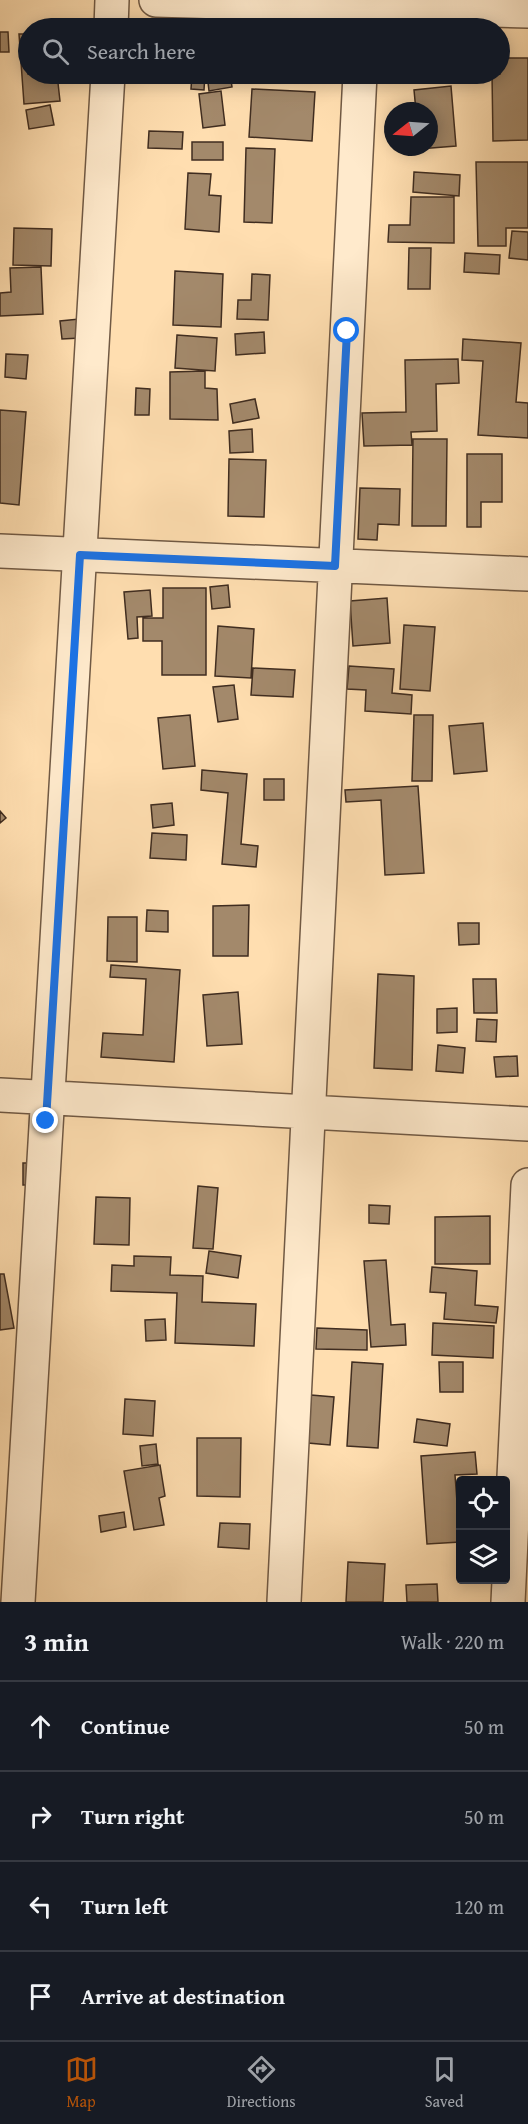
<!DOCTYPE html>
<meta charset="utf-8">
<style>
body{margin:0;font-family:"Gentium Book Plus",serif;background:#242831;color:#f1f3f6}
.controls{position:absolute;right:18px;bottom:18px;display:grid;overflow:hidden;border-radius:6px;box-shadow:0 3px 15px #0003}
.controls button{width:54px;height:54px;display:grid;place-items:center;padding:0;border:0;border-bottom:2px solid #363941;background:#171b24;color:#f1f3f6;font:30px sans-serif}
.compass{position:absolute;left:384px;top:102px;width:54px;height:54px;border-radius:50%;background:#171b24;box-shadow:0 3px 15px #0003;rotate:253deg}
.stop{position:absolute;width:18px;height:18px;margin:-14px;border:4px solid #1a73e8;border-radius:50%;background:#fff}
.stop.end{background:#1a73e8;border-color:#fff;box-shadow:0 2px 6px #0008}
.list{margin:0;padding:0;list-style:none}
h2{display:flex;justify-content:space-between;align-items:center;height:78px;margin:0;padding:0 24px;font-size:26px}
h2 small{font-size:20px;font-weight:400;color:#9ea1a6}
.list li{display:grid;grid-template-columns:39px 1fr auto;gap:18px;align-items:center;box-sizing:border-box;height:90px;padding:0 24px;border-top:2px solid #363941}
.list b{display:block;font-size:22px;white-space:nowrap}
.list em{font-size:20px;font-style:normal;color:#9ea1a6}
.icon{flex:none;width:33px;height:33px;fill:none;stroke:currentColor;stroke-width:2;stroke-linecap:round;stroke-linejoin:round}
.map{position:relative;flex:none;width:528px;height:1602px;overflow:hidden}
.search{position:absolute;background:#171b24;box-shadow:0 3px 15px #0003;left:18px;right:18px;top:18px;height:66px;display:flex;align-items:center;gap:15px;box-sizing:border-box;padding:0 21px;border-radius:33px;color:#9ea1a6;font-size:22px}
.sheet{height:438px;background:#171b24}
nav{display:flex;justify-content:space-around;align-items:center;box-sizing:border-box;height:84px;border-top:2px solid #363941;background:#171b24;font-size:16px;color:#9ea1a6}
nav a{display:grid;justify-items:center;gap:3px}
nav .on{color:#b45309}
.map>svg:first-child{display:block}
.building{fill:#a3896b;stroke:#402d20;stroke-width:1.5}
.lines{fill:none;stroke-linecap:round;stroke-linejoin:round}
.minor-casing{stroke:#705944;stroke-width:36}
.minor{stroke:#ffeacc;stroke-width:33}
.route{stroke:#1a73e8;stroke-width:8}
</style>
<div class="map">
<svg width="528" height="1602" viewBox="0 0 528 1602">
<rect width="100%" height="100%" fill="#ffdeb0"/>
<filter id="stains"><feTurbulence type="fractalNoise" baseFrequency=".00333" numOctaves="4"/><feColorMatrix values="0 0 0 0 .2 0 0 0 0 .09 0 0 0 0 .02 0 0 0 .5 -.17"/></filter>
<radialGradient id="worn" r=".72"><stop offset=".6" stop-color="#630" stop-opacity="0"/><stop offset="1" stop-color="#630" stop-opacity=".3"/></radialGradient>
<path class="building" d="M170,23l1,5h-19v-2z
M0,32h8l1,20h-9z
M19,34h9v40h29l3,27 -36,3z
M500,58h28v82l-35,1 -1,-67h8z
M192,74h13l-1,16 -13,-1z
M207,74h23l2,13 -23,4z
M432,74h36l1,4 -36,3z
M451,86l5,60 -37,3v-2h10v-36h-13l-2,-21z
M252,89l63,3 -3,49 -63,-4z
M221,91l4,34 -22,3 -4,-34z
M50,105l4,20 -25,4 -3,-19z
M149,131l34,1 -1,17 -34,-1z
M192,142h31v18h-31z
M246,148l29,1 -3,74 -28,-1z
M476,162h52v66h-22v18h-28z
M414,172l46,3 -1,21 -46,-4z
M188,173l23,1 -2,21 12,1 -2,36 -34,-3z
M411,197h43v46l-66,-1 1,-17h21z
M14,228l38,1 -1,37 -38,-1z
M512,231l16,1v28l-19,-2z
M409,248h22l-1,41h-22z
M465,253l35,2 -1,19 -35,-2z
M41,267l2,47 -43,2v-23l11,-1 -1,-24z
M175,271l48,3 -2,53 -48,-2z
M252,274l18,1 -2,45 -31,-1 1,-19h13z
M79,319l1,19 -18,1 -2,-18z
M264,332l1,21 -29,2 -1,-21z
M177,335l40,3 -2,33 -40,-3z
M463,339l58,4 -5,59 12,1v35l-50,-3 5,-74 -21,-1z
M6,354l22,1 -2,24 -21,-2z
M458,359l1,24 -23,1 1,47 -26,1 1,13 -48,1 -2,-33 44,-1 -1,-52z
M205,371v17l12,1 1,31 -48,-1v-47z
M136,388l14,1 -1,26h-14z
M255,399l4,19 -26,5 -3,-19z
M0,410l26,2 -7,93 -19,-2z
M252,429l1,23 -23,1 -1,-22z
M413,439h34l-1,87h-34z
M467,454h35v48h-21v25h-14z
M229,459l37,1 -2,57 -36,-1z
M360,488l40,1 -1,36 -21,-1 -1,16 -19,-1z
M228,585l2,22 -18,2 -2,-22z
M163,588h43v87h-44v-34h-19v-23h20z
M150,590l2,26 -15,1 1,21 -10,1 -4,-47z
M387,598l3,45 -37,3 -3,-45z
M404,625l31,2 -5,64 -30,-2z
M218,626l36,3 -3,49 -36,-2z
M349,666l45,3 -2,24 20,2 -1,19 -46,-3 1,-21 -19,-1z
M253,668l42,2 -2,27 -42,-2z
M234,685l4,34 -20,3 -5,-35z
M190,715l5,51 -32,3 -5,-51z
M414,715h19l-1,66h-20z
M483,723l4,48 -33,3 -5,-48z
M202,770l45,4 -6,70 17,2 -2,21 -34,-3 6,-71 -27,-3z
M264,779h20v21h-20z
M418,786l6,87 -39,2 -4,-75 -35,2 -1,-12z
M172,803l2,22 -21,3 -2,-23z
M0,811l6,7 -6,5z
M152,833l35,2 -1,25 -36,-2z
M249,905l-1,51h-35v-50z
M147,910l21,1v21l-22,-1z
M108,917h29v45l-30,-1z
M458,923h21v21l-20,1z
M111,965l69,5 -6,92 -73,-5 2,-24 40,2 3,-56 -36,-2z
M378,974l36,2 -2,94 -38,-2z
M473,979h23l1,34h-23z
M238,992l4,52 -35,2 -4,-51z
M457,1008v24l-20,1v-24z
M477,1019l20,1 -1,22 -20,-1z
M438,1045l27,3 -2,25 -27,-2z
M517,1056l1,20 -22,1 -2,-20z
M23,1163h19v22h-19z
M198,1186l20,2 -5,61 -20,-1z
M96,1197l34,1 -1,47 -35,-1z
M369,1205l21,1 -1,18 -20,-1z
M490,1216v48h-55v-47z
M209,1251l32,5 -3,22 -32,-5z
M134,1256l37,1 -1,18 33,1 -1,26 54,2 -2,42 -79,-3 2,-50 -66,-2 1,-26 22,1z
M386,1260l5,65 14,-1 1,21 -35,2 -7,-86z
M432,1267l45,4 -2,34 23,2 -2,16 -52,-4 2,-26 -16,-1z
M0,1274h4l10,54 -14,2z
M165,1319l1,21 -20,1 -1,-21z
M433,1323l61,3 -1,32 -61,-3z
M317,1328l50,2v20l-51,-1z
M352,1362l31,2 -5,84 -31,-2z
M439,1362h24v30h-23z
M311,1395l23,2 -4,48 -22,-2z
M125,1399l30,2 -2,35 -30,-2z
M417,1419l33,5 -3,22 -33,-4z
M197,1438h44l-1,59 -43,-1z
M156,1444l2,20 -16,2 -2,-20z
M475,1452l2,22 -22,1 5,67 -33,2 -6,-88z
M160,1465l5,31 -6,2 5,27 -30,5 -10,-59z
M124,1512l2,15 -25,5 -2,-16z
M220,1523l30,1 -1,25 -31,-2z
M348,1562l37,2 -2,38h-37z
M437,1584l1,18h-31l-1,-17z"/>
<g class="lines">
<g class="minor-casing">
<path id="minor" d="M156,0l372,11
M111,28l1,-28
M0,551l528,23
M0,1095l528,29
M18,1602l90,-1528
M284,1602l76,-1528
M508,1602l20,-417"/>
</g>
<use href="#minor" class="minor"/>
</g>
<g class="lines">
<path class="route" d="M46,1121l34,-566 255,11 12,-235"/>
</g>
<rect width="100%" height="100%" filter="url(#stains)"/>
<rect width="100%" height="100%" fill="url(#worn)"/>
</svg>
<div class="controls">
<button><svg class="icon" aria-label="locate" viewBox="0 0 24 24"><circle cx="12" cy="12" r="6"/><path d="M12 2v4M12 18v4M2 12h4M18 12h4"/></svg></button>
<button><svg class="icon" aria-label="layers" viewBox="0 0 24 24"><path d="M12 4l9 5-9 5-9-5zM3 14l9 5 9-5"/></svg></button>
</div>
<svg class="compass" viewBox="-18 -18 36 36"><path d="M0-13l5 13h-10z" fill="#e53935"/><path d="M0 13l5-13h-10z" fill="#9ea1a6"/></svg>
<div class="stop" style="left:347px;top:331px"></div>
<div class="stop end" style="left:46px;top:1121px"></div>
<div class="search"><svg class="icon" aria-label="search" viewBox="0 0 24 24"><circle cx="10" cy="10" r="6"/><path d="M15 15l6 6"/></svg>Search here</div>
</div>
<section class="sheet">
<h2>3 min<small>Walk · 220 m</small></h2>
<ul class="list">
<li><svg class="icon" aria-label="ahead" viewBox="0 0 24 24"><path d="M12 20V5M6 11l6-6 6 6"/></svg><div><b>Continue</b></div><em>50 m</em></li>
<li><svg class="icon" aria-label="right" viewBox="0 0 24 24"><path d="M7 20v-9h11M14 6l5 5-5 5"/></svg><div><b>Turn right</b></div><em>50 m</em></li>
<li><svg class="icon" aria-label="left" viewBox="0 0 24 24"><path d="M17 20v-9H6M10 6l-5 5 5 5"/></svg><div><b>Turn left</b></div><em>120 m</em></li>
<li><svg class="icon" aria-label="arrive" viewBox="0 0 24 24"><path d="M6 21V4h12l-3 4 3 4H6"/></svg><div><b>Arrive at destination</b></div></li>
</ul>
</section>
<nav>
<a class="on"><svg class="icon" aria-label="map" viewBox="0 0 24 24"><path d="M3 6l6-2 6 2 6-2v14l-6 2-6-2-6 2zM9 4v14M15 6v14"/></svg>Map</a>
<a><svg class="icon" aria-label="directions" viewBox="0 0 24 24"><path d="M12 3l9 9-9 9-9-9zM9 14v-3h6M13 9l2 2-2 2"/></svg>Directions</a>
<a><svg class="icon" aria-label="saved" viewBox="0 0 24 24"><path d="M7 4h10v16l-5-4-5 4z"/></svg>Saved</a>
</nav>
